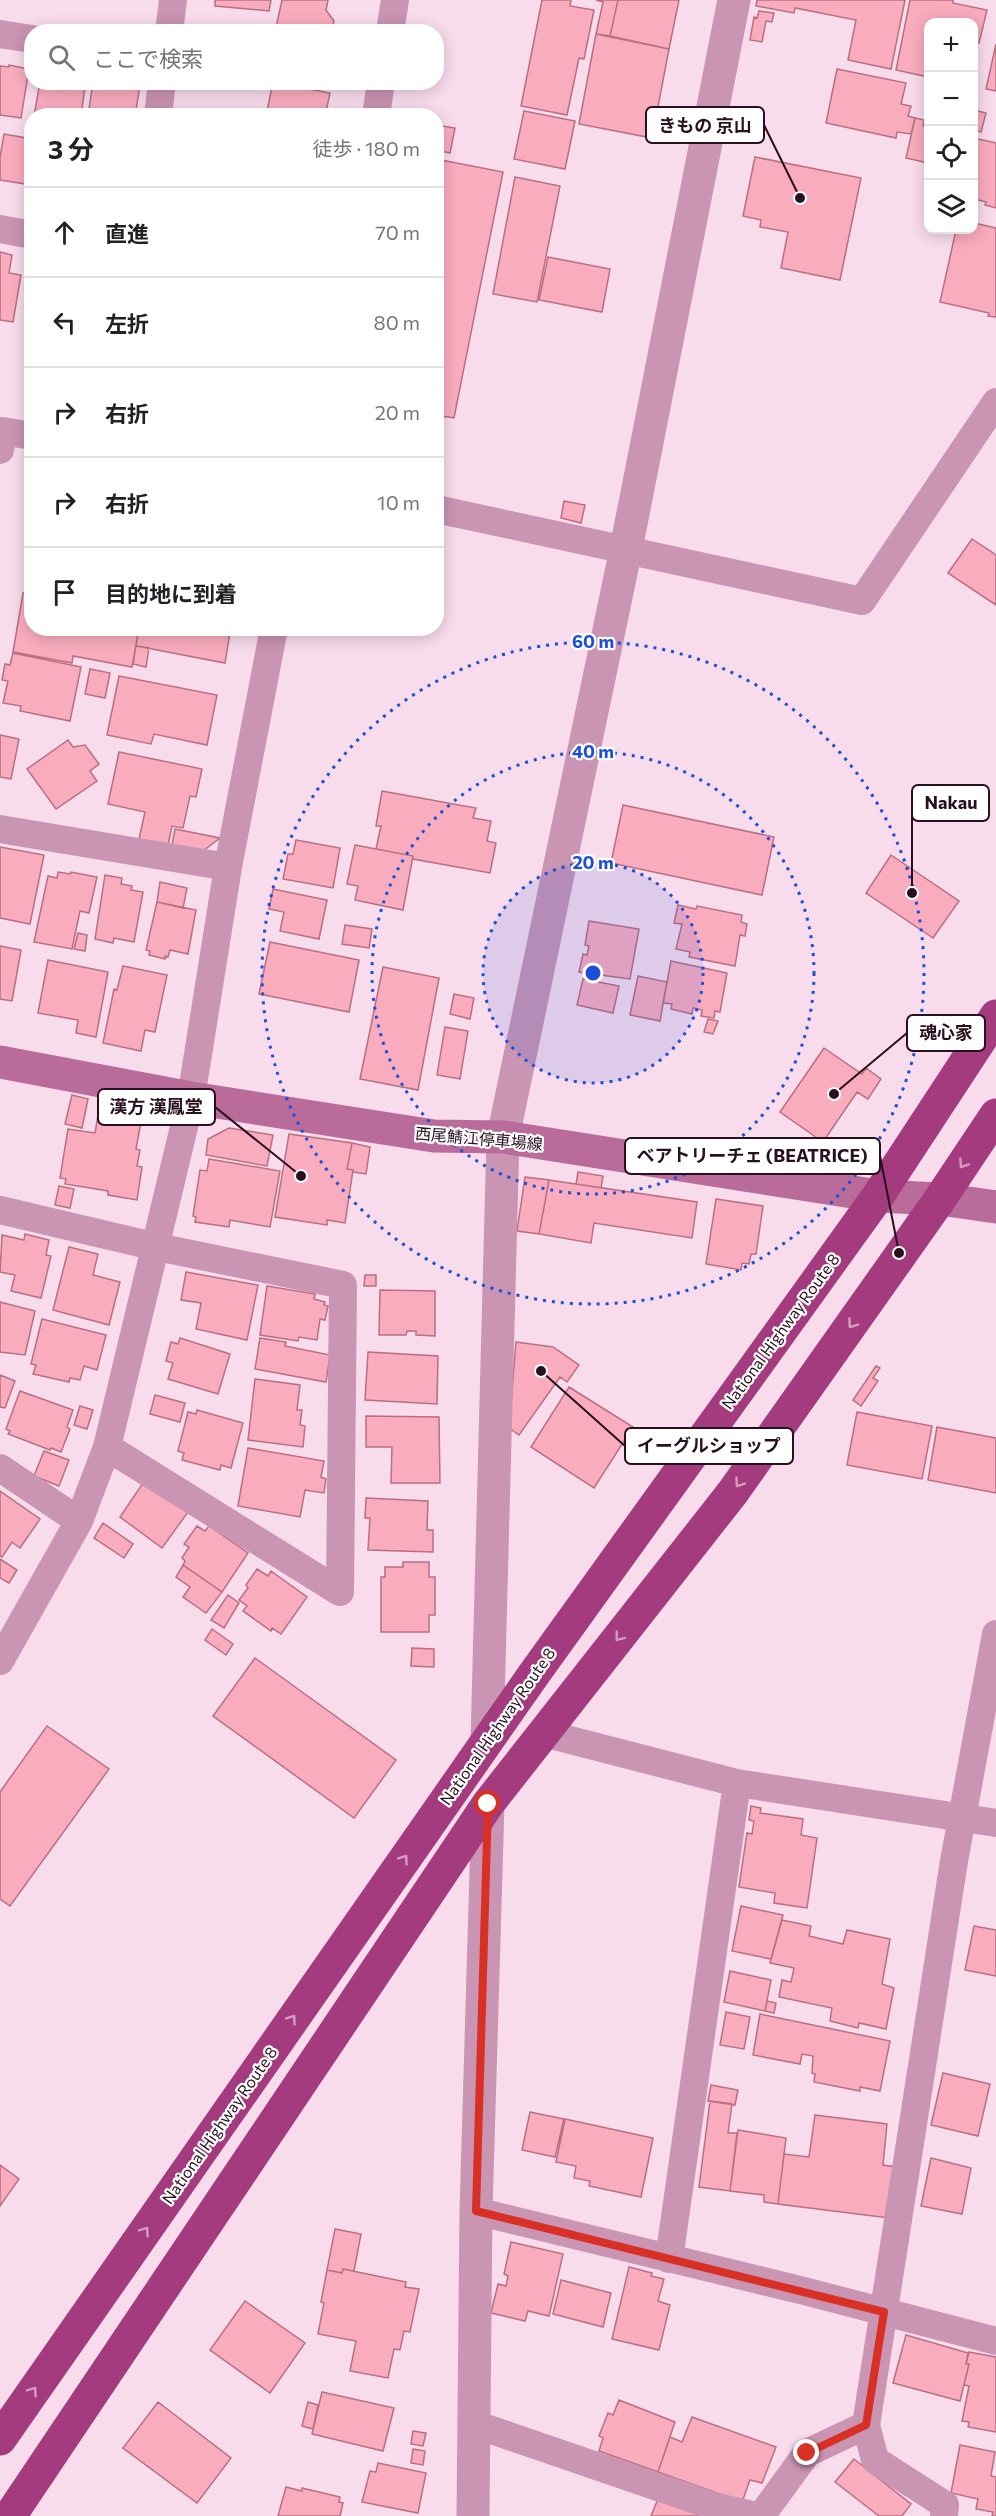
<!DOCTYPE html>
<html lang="ja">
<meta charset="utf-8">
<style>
body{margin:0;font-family:Commissioner,"Noto Sans JP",sans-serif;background:#f2f2f2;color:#202124}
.controls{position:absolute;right:18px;top:18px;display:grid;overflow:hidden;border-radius:12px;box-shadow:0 3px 15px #0003}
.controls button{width:54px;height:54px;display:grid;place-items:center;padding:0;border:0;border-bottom:2px solid #e0e0e0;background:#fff;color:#202124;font:30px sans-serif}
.stop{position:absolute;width:18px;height:18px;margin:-14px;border:4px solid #d93025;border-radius:50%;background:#fff}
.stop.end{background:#d93025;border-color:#fff;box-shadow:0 2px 6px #0008}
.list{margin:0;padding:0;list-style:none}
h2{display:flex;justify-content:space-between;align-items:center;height:78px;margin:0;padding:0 24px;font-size:26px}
h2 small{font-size:20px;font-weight:400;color:#757577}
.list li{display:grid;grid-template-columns:39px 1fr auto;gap:18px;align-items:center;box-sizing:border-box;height:90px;padding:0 24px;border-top:2px solid #e0e0e0}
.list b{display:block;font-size:22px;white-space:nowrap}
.list em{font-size:20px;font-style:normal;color:#757577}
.icon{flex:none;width:33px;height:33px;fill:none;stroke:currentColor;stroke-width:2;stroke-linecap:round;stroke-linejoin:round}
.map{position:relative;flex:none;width:996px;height:2516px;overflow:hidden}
.search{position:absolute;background:#fff;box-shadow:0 3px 15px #0003;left:24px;top:24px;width:420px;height:66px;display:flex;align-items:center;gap:15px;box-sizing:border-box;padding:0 21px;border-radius:24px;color:#757577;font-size:22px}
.panel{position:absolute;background:#fff;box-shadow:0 3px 15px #0003;left:24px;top:108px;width:420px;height:528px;border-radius:24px}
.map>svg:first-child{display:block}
.building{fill:#faacbf;stroke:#b86f81;stroke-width:1.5}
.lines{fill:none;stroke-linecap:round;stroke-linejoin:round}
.minor{stroke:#ca94b3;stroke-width:28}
.tertiary{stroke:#ca94b3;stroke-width:33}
.secondary{stroke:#b96b9a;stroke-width:33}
.trunk{stroke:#a43b7f;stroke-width:33}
.oneway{stroke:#d29dbf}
.route{stroke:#d93025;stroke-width:8}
.ring{fill:none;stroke:#1d4ed8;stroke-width:3;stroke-dasharray:3 6}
.labels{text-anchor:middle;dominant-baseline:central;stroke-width:4.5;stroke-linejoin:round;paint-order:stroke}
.street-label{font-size:16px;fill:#28101f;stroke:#fff}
.centre{fill:#1d4ed8;stroke:#fff;stroke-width:3}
.ring-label{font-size:18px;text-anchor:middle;font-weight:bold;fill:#1d4ed8;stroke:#fff;stroke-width:4.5;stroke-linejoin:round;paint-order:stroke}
.leader{fill:none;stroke:#28101f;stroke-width:2}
.callout-dot{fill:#28101f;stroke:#fff;stroke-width:2}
.callout{fill:#fff;stroke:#28101f;stroke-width:2}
.callout-label{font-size:18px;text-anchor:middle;font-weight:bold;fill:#28101f}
</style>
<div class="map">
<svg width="996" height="2516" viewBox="0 0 996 2516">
<rect width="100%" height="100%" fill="#f9dcec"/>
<path class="building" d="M215,0h56l-2,11 -54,-5z
M282,0h46l-2,10 8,11 -3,10 -56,1z
M542,0h29l-1,6 24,4 -10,49 -5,-1 -12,57 -46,-9z
M596,0h22l-8,36 -14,-2 7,-32z
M618,0h61l-10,49 -59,-13z
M757,0h148l-14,69 -43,-9 8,-40 -61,-12 -1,5 -38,-7z
M910,0h43v3l34,7 -8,33h-5v2v-23h-46v55l-32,-7z
M759,11l15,2 -2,9 -6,-1 -4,21 -12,-2 4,-23 3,1z
M596,34l73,15 -17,89 -73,-14z
M996,44v47l-10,-2z
M9,65l20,4 -8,49 -21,-3v-49l9,1z
M837,69l69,14 -5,21 10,2 -3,10 7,2 -4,16 -14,-2 -1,6 -70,-15z
M40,82h30l-1,3 16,2 -4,29h-47z
M93,82l47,3 -5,31h-47z
M273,82l57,11 -5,23h-59z
M974,110l12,3 -5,19 -7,-2z
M524,111l51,10 -10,48 -51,-10z
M915,118l9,2 -1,6 5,1v36l-22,-5z
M436,125l19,3 -5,25 -14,-3z
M4,134l28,5v46l-32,-5v-23z
M974,138l22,5v65l-11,-3 1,-3 -12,-3z
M755,157l106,21 -21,102 -59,-12 7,-36 -28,-5 1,-7 -18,-4z
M436,159l67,13 -49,246 -18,-3z
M515,177l45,9 -23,116 -44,-8z
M974,223l22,5v89l-8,-1 1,-3 -49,-11 16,-72h18z
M0,252l12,3 -3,18 12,2 -8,47 -13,-2z
M548,257l62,12 -8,43 -63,-12z
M564,501l21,4 -4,18 -20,-5z
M972,539l24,16v50l-48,-32z
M23,593l9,2v33h107l-7,39 -59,-11 -1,7 -59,-11z
M139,628h67l24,5 -5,30 -89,-17z
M136,646l13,2 -3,19 -13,-3z
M13,653l68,14 -11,54 -50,-10 1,-5 -18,-3 5,-22 -6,-1 3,-16 5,1z
M90,669l20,4 -5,25 -20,-4z
M119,676l98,19 -10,50 -53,-11 -3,10 -44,-9z
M0,735l19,4 -8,40 -11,-2z
M68,740l5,7 12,-2 14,19 -9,7 7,10 -41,28 -29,-40z
M119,752l83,17 -6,28 -6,-1 -7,32 -11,-2 -4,19 -29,-6 6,-27 -37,-8z
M382,791l94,17 -3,10 18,3 -4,20 9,2 -6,30 -77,-14v-3l-37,-7 5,-23h-5z
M623,805l151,32 -12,58 -151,-32z
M175,829l45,9 -17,13 -31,-6z
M296,840l44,8 -7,40 -50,-9 5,-25h5z
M355,845l58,11 -10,54 -48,-10 3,-14 -11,-2z
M0,847l44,8 -14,69 -30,-6z
M891,855l68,46 -26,37 -67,-45z
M58,872l12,2 1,-2 26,5 -8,36 -9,-2 -8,38 -38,-7 14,-66 9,2z
M105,875l17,3 -1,6 11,2 -1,4 12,2 -9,50 -20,-4 -1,5 -18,-4z
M160,882l27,6 -4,20 -26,-6z
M273,889l54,11 -8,39 -39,-8 4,-19 -15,-3z
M157,902l39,8 -8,44 -18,-4 -2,7 -3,-1v3l-16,-4 1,-4 -4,-1z
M678,905l18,4 1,-3 45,9 -1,7 6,2 -2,12 -5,-1 -5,31 -46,-9 1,-5 -14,-3 6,-25 -8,-1z
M589,921l50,8 -9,50 -51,-7 4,-18 4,1 2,-9 -4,-1z
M345,925l27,4 -3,19 -27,-4z
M78,933l9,2 -2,16 -11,-2z
M270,942l89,18 -10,52 -90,-18z
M0,946l21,4 -9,51 -12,-2z
M48,960l60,12 -12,65 -20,-4 2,-13 -40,-7z
M671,961l56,12 -7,39 -5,-1 -1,7 -13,-2 1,-6 -9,-2 -1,6 -21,-5 1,-5 -9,-1z
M123,966l44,9 -12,57 -10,-2 -4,21 -38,-8 11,-54 3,1z
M383,967l56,11 -21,112 -58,-11z
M638,976l29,6 -7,39 -30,-6z
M583,979l36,7 -6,27 -36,-8z
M454,994l20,4 -4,21 -20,-5z
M708,1019l10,2 -5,13 -9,-2z
M445,1027l23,4 -8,48 -23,-4z
M824,1048l38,26 4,-6 15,11 -13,20 -11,-7 -34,50 -43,-30z
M72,1095l16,4 -6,29 -17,-4z
M99,1109l43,7 -6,33 4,1 -3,16 5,1 -5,33 -29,-5v-4l-43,-7 1,-5 -6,-1 8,-49 27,4z
M229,1128l44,7 -6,31 -61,-11 2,-16z
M289,1134l63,9 -5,26 6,1 -8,53 -18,-3v5l-52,-8z
M352,1143l18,4 -4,27 -13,-2v-2l-6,-1z
M209,1159l71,12 -10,56 -40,-7 -1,7 -34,-5 1,-5 -3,-1 7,-46 7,1z
M578,1172l25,4 -2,12 -25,-4z
M525,1177l24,3 -10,54 -22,-3z
M549,1180l148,22 -5,36 -98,-15 -3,20 -52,-9z
M59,1186l15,3 -4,19 -15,-3z
M716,1199l47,7 -7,48h-5l-2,10 -7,-1 -1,7 -35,-6z
M25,1234l24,6 -3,15 5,1 -10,42 -30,-7 4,-16 -15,-3 2,-37 22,5z
M69,1247l29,7 -5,21 27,7 -11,43 -56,-15z
M186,1272l72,13 -11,55 -51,-11 5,-26 -20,-3z
M365,1275h11v11h-12z
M267,1286l48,8 -1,5 11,3 -1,3 4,1 -3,14 -5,-1 -3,21 -18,-3 -1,4 -38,-6z
M380,1290l55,1v45l-19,-1v-4h-9l-1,4h-27z
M0,1302l35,9 -10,44 -25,-3z
M42,1319l64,16 -9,35 -13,-4 -4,14 -10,-2 -1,4 -36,-8 3,-9 -5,-1z
M180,1338l50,16 -12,40 -50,-15 5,-16 -7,-2 5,-19 7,2z
M260,1338l26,4 -1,4 45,9 -4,27 -71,-13z
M516,1342l37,5 26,18 -12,17 -7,-5 -41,58 -10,-7z
M368,1352l70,4 -1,48 -72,-4z
M876,1366l4,2 -7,10 5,3 -17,25 -8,-6z
M0,1375l15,6 -10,27 -5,-1z
M255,1379l45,6 -3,25h5l-2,15 5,1 -2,21 -55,-7z
M569,1387l64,40 -39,61 -63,-41z
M20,1391l53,19 -6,17 3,2 -9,23 -10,-4 -1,2 -42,-16 2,-3 -4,-2z
M155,1395l30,8 -5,19 -30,-8z
M80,1406l13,4 -6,19 -13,-4z
M197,1410l46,13 -12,45 -10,-3 -1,5 -38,-10 2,-7 -6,-2 10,-39 8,2z
M857,1412l75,14 -10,53 -75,-14z
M366,1416l73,1 1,66h-49l1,-36h-26z
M937,1427l59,11v55l-68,-13z
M248,1448l76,13 -3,16 5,2 -2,14 -19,-3 -5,27 -62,-11z
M44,1451l25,9 -10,26 -25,-10z
M143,1483l45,29 -26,36 -42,-31z
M0,1491l40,28 -20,29 -8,-6 -10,15 -2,-1z
M366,1498l62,3 -1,29h6v22l-65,-2 2,-32h-5z
M103,1523l30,21 -9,14 -30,-20z
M197,1526l8,5 4,-5 39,27 -26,39 -39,-27 2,-4 -3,-3 7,-11 -5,-3z
M0,1559l17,11 -8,13 -9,-5z
M403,1562h26v15h6v38h-6v17h-48v-55h4v-10h18z
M183,1565l39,27 -16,21 -23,-16 7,-10 -14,-10z
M257,1569l11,7 3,-5 36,26 -26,37 -9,-6 -1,3 -28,-20 4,-5 -8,-6 9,-12 -2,-3z
M228,1595l11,8 -15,25 -13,-8z
M212,1629l21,15 -7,11 -21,-15z
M412,1648l22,1v18l-23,-1z
M255,1658l141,102 -42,58 -141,-102z
M47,1726l62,43 -99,137 -10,-7v-107z
M751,1806l10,2 -1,5 43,6 -2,16 16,3 -10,70 -33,-5 1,-10 -36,-6 8,-54 5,1 2,-13 -5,-1z
M741,1906l42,9 -12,44 -39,-8z
M782,1920l29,6 -2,10 34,8 4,-14 43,9 -8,45 12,4 -8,41 -27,-6 -1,5 -28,-7 2,-13 -53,-11 3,-17 9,2 3,-14 -24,-5z
M974,1926l22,4v46l-31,-6z
M730,1971l41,9 -6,31 -41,-9z
M767,2001l9,2 -2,10 -9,-2z
M726,2012l24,5 -6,32 -24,-4z
M760,2014l130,27 -10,50 -20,-4v4l-46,-9 1,-8 -3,-1 1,-17 -11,-2 -2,10 -47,-9z
M943,2073l47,11 -12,52 -47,-11z
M711,2085l27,5 -3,15 -27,-4z
M710,2101l22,3 -4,29h9l-7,58 -31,-4z
M530,2112l34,7 -9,38 -33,-7z
M815,2115l72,9 -4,41 13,2 -7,51 -111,-14 6,-50 25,3z
M565,2119l88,19 -12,59 -52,-11 1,-5 -16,-3 2,-12 -20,-4z
M738,2130l48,8 -8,66 -14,-2v-7l-34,-4z
M931,2158l40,10 -9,46 -41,-8z
M0,2165l19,14 -19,27z
M335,2229l26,5 -7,37 -11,-2 -1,4 -15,-3z
M511,2242l52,12 -14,62 -21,-5 -3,10 -34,-8 7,-29 8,2 2,-10 -4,-2z
M629,2267l23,6 -1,3 13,3 -6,22 12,4 -11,45 -47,-11z
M343,2269l63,13 -1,5 14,2 -9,43 -6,-1 -4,19 -6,-1 -6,29 -38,-7 6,-30 -38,-7 6,-31 -3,-1 6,-32 15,3z
M561,2280l50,13 -8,34 -50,-13z
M245,2301l60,42 -35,50 -60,-43z
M906,2335l62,18 -2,11h3l-9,37 -67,-18z
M969,2352l27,5v75l-28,-5 1,-5 -7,-1 7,-35 -5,-1 5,-21h-3z
M322,2392l72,16 -11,43 -71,-17z
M619,2400l56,22 -17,50 -59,-21 4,-13 -4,-2 9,-23 5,2z
M158,2402l73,56 -34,45 -74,-55z
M308,2402l10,3 -5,24 -11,-3z
M692,2417l84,30 -14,36 -12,-3 -8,22 -84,-30 12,-35 12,5z
M413,2431l13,2 -3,13 -12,-2z
M960,2445l35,7 -4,24 5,1v39h-4l1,-4 -17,-3 2,-10 -27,-6z
M413,2449l12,2 -2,14 -12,-2z
M854,2459l57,45 -9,12h-23l-44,-34z
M378,2463l48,10 -8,40 -56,-11 8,-31 6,1z
M286,2487l16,4v-3l38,9 -1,5 4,1 -3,13h-62z
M658,2499l45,17h-52z"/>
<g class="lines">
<path class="minor" d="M169,32l4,-32
M390,32l5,-32
M0,34l32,5
M158,116l4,-34
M376,116l5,-34
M0,229l32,6
M0,450l3,-19 29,5
M436,509l426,92 134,-199
M0,829l228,38
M0,1210l157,37 186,38 -3,307 -233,-145
M0,1468l79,53
M0,1661l79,-140 28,-74 84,-349 37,-231 46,-239
M543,1733l194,50 259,40
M476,2211l328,80 192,50
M669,2259l68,-476
M474,2424l242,83 41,9
M866,2425l88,-564 42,-227
M761,2516l46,-63 59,-28 9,35 70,45 -1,11"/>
<path class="tertiary" d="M487,1741l16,-604 123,-588 108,-549
M473,2516l3,-305 12,-407"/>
<path class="secondary" d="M0,1062l191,36 243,38 69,1 375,59 62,3 56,8"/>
<path class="trunk" d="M0,2439l534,-765 344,-478 118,-180
M10,2516l478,-712 245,-312 207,-293 56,-84"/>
</g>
<defs><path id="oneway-chevron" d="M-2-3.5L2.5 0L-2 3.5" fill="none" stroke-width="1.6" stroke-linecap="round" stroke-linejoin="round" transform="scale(1.5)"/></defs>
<g class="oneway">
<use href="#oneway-chevron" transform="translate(963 1164) rotate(124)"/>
<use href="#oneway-chevron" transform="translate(852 1324) rotate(125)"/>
<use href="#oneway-chevron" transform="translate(739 1483) rotate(125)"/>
<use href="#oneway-chevron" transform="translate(619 1637) rotate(128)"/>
<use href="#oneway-chevron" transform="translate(404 1859) rotate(-55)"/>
<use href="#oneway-chevron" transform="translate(292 2019) rotate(-55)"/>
<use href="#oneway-chevron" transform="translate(145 2231) rotate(-55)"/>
<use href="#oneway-chevron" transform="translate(33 2391) rotate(-55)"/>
</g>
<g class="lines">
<path class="route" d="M488,1804l-12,407 408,101 -18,113 -59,28"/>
</g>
<circle cx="593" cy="973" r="110" fill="#1d4ed8" fill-opacity=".12"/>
<g class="ring">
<circle cx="593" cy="973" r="110"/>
<circle cx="593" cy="973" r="221"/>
<circle cx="593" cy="973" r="331"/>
</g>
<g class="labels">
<g class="street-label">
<text transform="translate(479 1138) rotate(5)">西尾鯖江停車場線</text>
<text transform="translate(780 1331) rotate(-54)">National Highway Route 8</text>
<text transform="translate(497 1726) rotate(-55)">National Highway Route 8</text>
<text transform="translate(219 2125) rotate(-55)">National Highway Route 8</text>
</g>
</g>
<circle cx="593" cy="973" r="9" class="centre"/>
<g class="ring-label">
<text x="593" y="648">60 m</text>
<text x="593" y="758">40 m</text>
<text x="593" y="869">20 m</text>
</g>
<path class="leader" d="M800 198L764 125M912 893L912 803M834 1094L907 1033M301 1176L215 1107M899 1253L880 1156M541 1371L625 1446"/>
<g class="callout-dot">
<circle cx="800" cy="198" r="6"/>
<circle cx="912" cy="893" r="6"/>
<circle cx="834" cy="1094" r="6"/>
<circle cx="301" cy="1176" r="6"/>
<circle cx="899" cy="1253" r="6"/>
<circle cx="541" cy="1371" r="6"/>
</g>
<g class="callout">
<rect x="646" y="107" width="118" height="36" rx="6"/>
<rect x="912" y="785" width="77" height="36" rx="6"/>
<rect x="907" y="1015" width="78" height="36" rx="6"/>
<rect x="98" y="1089" width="117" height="36" rx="6"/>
<rect x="625" y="1138" width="255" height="36" rx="6"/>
<rect x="625" y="1428" width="168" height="36" rx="6"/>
</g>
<g class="callout-label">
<text x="705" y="132">きもの 京山</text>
<text x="951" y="809">Nakau</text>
<text x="946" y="1039">魂心家</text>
<text x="156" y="1113">漢方 漢鳳堂</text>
<text x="752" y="1162">ベアトリーチェ (BEATRICE)</text>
<text x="709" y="1452">イーグルショップ</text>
</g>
</svg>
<div class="controls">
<button>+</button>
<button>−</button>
<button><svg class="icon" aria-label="locate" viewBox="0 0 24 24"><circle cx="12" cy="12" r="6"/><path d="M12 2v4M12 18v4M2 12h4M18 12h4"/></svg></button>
<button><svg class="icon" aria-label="layers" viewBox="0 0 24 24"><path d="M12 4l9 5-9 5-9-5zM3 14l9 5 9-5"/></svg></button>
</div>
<div class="stop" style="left:488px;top:1804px"></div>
<div class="stop end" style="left:807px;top:2453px"></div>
<div class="search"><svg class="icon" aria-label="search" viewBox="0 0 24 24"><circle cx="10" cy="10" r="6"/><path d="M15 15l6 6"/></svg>ここで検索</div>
<section class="panel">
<h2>3 分<small>徒歩 · 180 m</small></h2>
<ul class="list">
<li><svg class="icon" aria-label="ahead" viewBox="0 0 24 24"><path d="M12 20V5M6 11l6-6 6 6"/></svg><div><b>直進</b></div><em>70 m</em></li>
<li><svg class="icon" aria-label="left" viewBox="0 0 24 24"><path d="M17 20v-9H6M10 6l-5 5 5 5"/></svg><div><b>左折</b></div><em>80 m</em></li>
<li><svg class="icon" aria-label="right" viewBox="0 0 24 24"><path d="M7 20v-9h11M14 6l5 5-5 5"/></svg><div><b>右折</b></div><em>20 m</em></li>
<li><svg class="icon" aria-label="right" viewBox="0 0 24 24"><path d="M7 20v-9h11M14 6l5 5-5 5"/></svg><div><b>右折</b></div><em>10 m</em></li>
<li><svg class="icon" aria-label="arrive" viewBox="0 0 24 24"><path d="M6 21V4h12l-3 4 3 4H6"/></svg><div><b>目的地に到着</b></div></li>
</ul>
</section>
</div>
